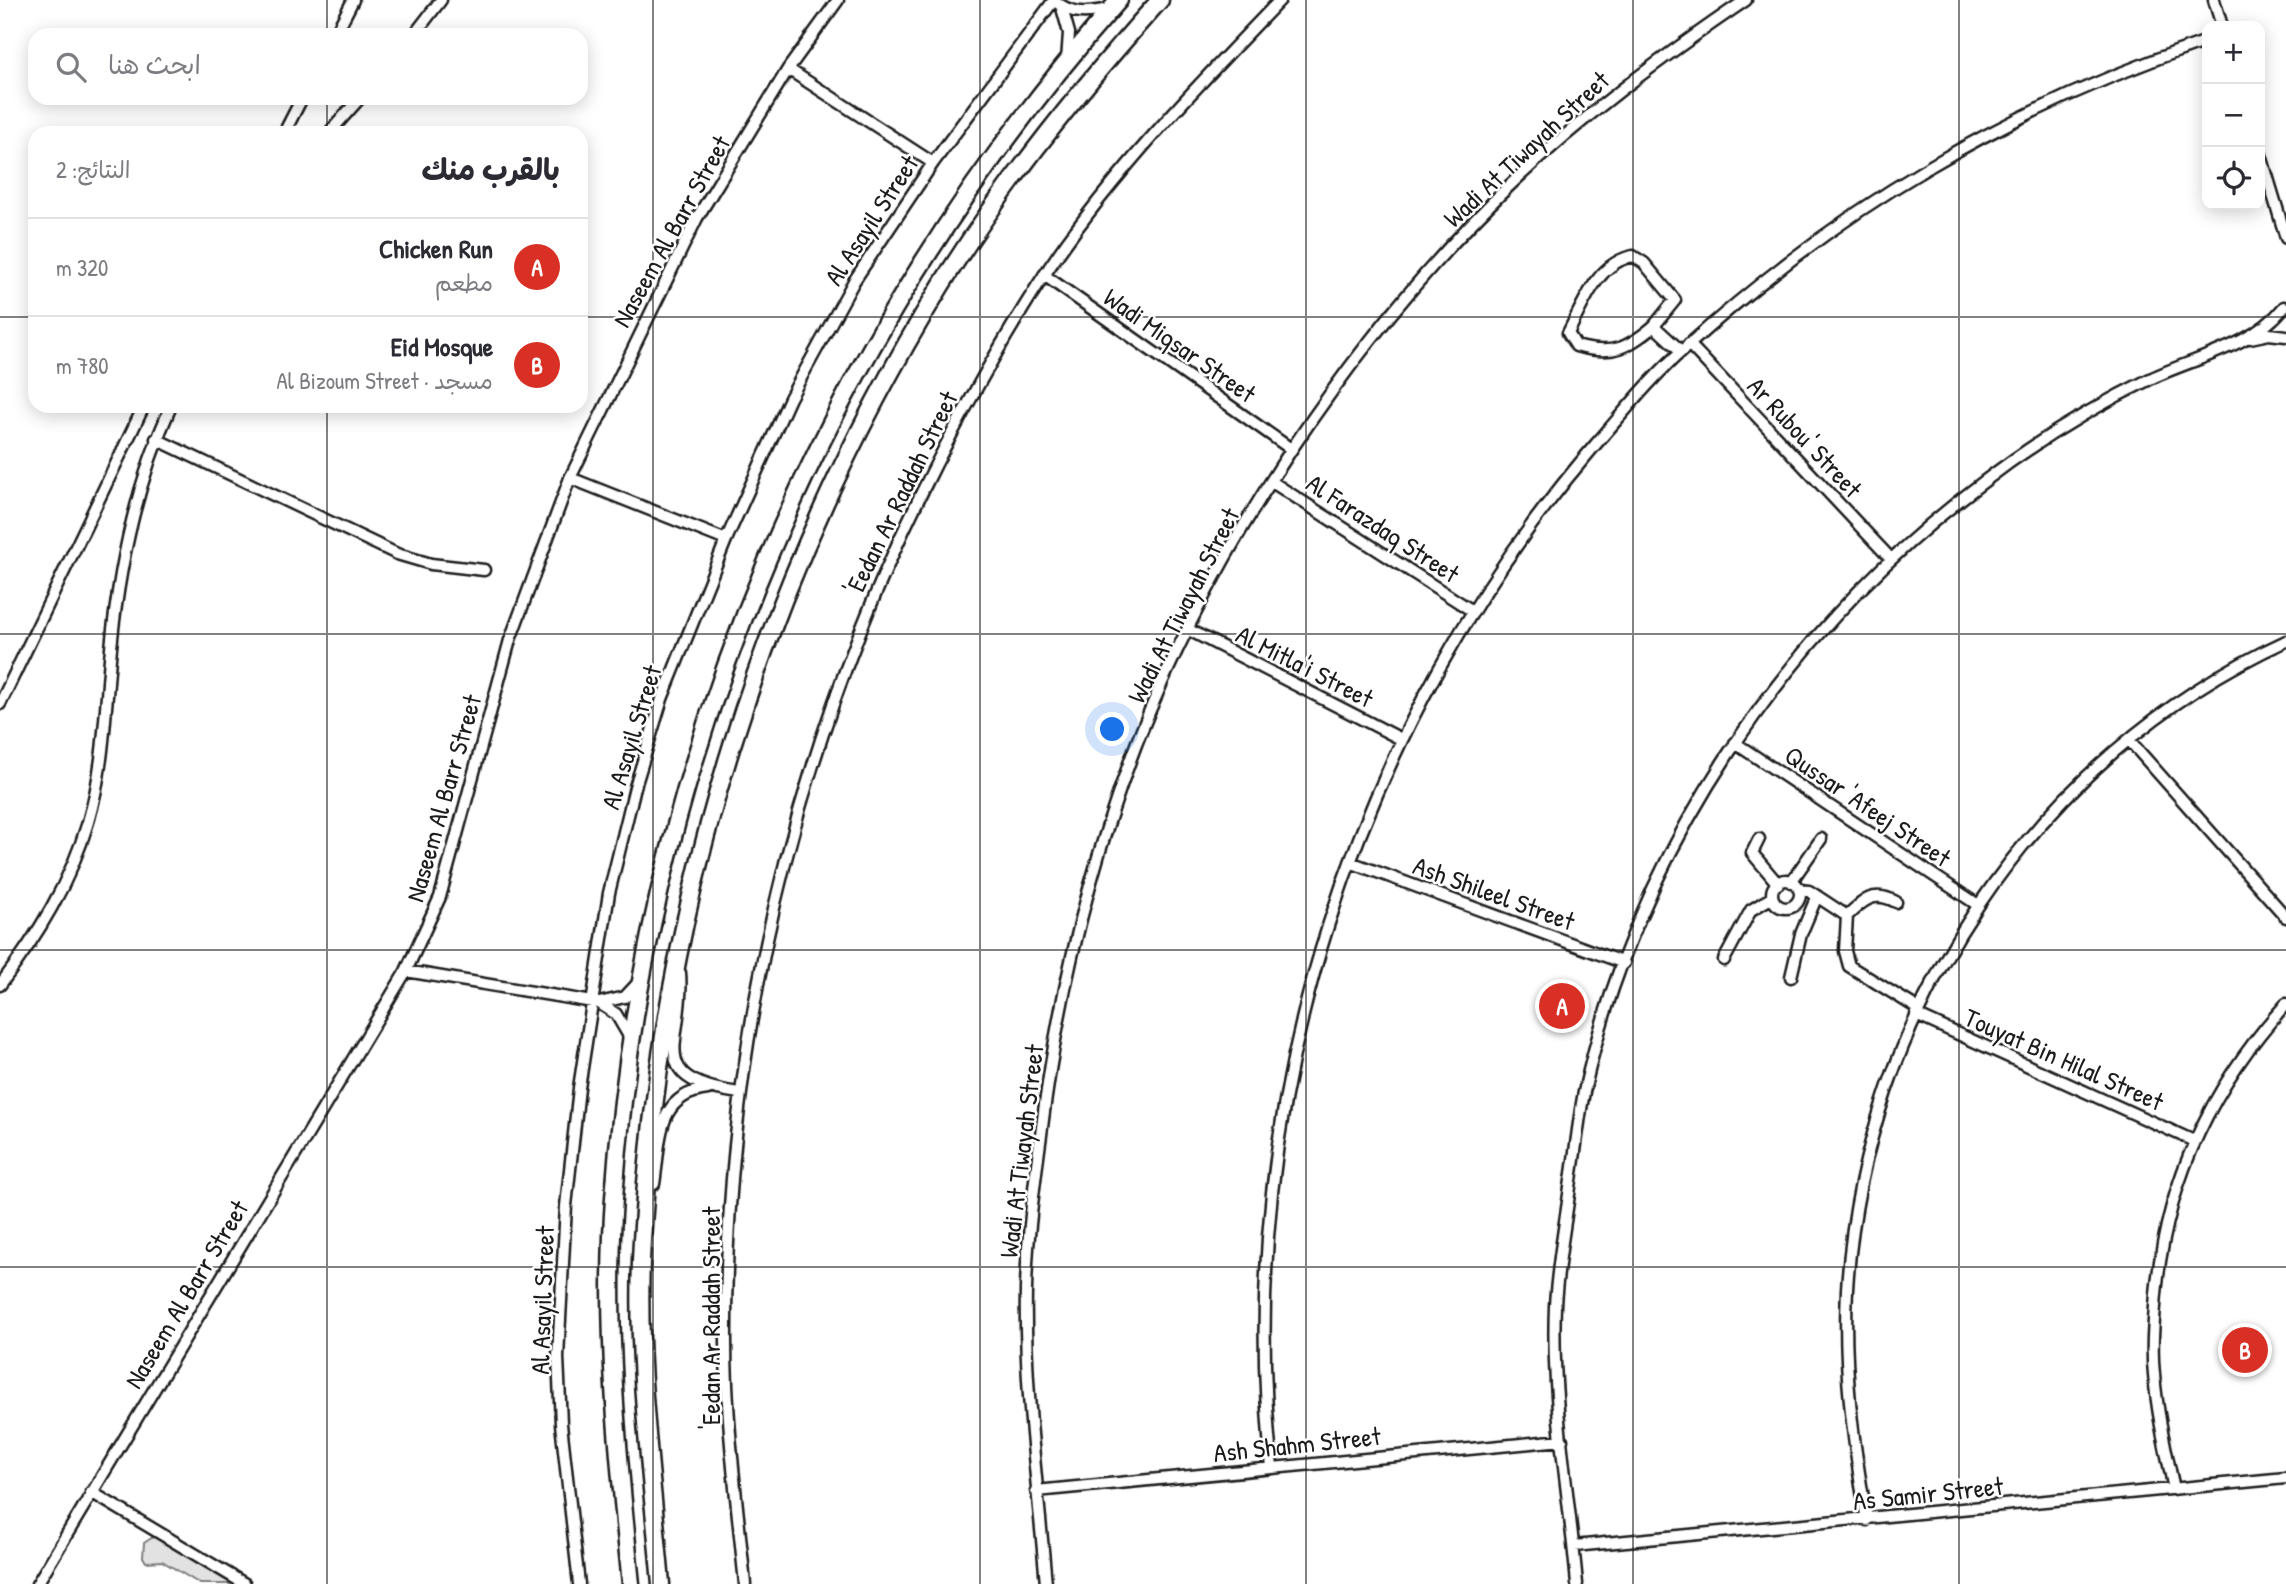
<!DOCTYPE html>
<html lang="ar">
<meta charset="utf-8">
<style>
body{margin:0;font-family:"Patrick Hand","Playpen Sans Arabic",sans-serif;background:#f2f2f3;color:#2b2b33;direction:rtl}
.controls{position:absolute;right:21px;top:21px;display:grid;overflow:hidden;border-radius:14px;box-shadow:0 4px 18px #0003}
.controls button{width:63px;height:63px;display:grid;place-items:center;padding:0;border:0;border-bottom:2px solid #e1e1e2;background:#fff;color:#2b2b33;font:35px sans-serif}
.you{position:absolute;left:1113px;top:730px;width:24px;height:24px;margin:-18px;border:5px solid #fff;border-radius:50%;background:#1a73e8;box-shadow:0 0 0 10px #1a73e833}
.badge{display:grid;place-items:center;width:46px;height:46px;border-radius:50%;background:#d93025;color:#fff;font-size:23px;font-weight:700}
.pin{position:absolute;translate:-50% -50%;border:4px solid #fff;box-shadow:0 2px 7px #0006}
.list{margin:0;padding:0;list-style:none}
h2{display:flex;justify-content:space-between;align-items:center;height:91px;margin:0;padding:0 28px;font-size:30px}
h2 small{font-size:23px;font-weight:400;color:#7c7c81}
.list li{display:grid;grid-template-columns:46px 1fr auto;gap:21px;align-items:center;box-sizing:border-box;height:98px;padding:0 28px;border-top:2px solid #e1e1e2}
.list b{display:block;font-size:26px;white-space:nowrap}
.list p{margin:0;font-size:23px;white-space:nowrap;color:#7c7c81}
.list em{font-size:23px;font-style:normal;color:#7c7c81}
.icon{flex:none;width:38px;height:38px;fill:none;stroke:currentColor;stroke-width:2;stroke-linecap:round;stroke-linejoin:round}
.map{position:relative;flex:none;width:2286px;height:1584px;overflow:hidden;direction:ltr}
.search{position:absolute;background:#fff;box-shadow:0 4px 18px #0003;left:28px;top:28px;width:560px;height:77px;display:flex;align-items:center;gap:18px;box-sizing:border-box;padding:0 24px;border-radius:21px;color:#7c7c81;font-size:26px}
.panel{position:absolute;background:#fff;box-shadow:0 4px 18px #0003;left:28px;top:126px;width:560px;height:287px;border-radius:21px;direction:rtl}
.map>svg:first-child{display:block}
.green{fill:#e2e2e2;stroke:#7f7f7f;stroke-width:2}
.lines{fill:none;stroke-linecap:round;stroke-linejoin:round}
.minor-casing{stroke:#1c1c1c;stroke-width:15}
.primary-casing{stroke:#1c1c1c;stroke-width:21}
.minor{stroke:#fff;stroke-width:10}
.primary{stroke:#fff;stroke-width:16}
.grid{fill:none;stroke:#1c1c1c;stroke-width:2;stroke-opacity:0.55}
.labels{text-anchor:middle;dominant-baseline:central;stroke-width:5;stroke-linejoin:round;paint-order:stroke}
.street-label{font-size:26px;fill:#1c1c1c;stroke:#fff}
</style>
<div class="map">
<svg width="2286" height="1584" viewBox="0 0 2286 1584">
<rect width="100%" height="100%" fill="#fff"/>
<filter id="ink" filterUnits="userSpaceOnUse"><feTurbulence type="fractalNoise" baseFrequency=".0143" numOctaves="2"/><feDisplacementMap in="SourceGraphic" scale="14" xChannelSelector="R" yChannelSelector="G"/><feConvolveMatrix kernelMatrix="1 2 1 2 8 2 1 2 1" color-interpolation-filters="sRGB"/></filter>
<g filter="url(#ink)">
<path class="green" d="M153,1537l4,1 75,46h-32l-38,-23 -16,1 -3,-5 1,-14z"/>
<g class="lines">
<g class="minor-casing">
<path id="minor" d="M2214,0l8,26
M1062,8l7,25 -2,28
M335,35l18,-35
M414,35l27,-35
M788,69l145,94
M284,133l18,-35
M329,133l31,-35
M2260,152l26,86
M1044,275l247,174
M1654,326c-27,23 -43,30 -78,20l-8,-13c16,-30 29,-70 65,-77l11,7 31,37 -21,26 27,25
M2250,338l19,-4 17,2
M1689,344l201,214
M156,439l241,115 34,10 53,6
M570,478l156,62
M1272,482l199,128
M1189,630l212,109
M0,704l144,-298
M2129,740l157,177
M1735,743l243,162
M1759,839l-7,14 26,31
M1350,862l274,101
M1772 894a14 14 0 1 1 28 0a14 14 0 1 1-28 0Z
M1791,882l30,-43
M1799,890l10,1 38,25 -2,35 4,15 70,43
M1847,916c16,-16 27,-26 49,-14
M1724,960l27,-50 20,-12
M406,971l193,32 26,-6 15,-16
M680,973c6,68 -40,106 59,120
M1791,977l10,-43 16,-38
M0,985c38,-50 70,-102 88,-163 17,-57 17,-115 23,-174 8,-83 26,-166 60,-242
M599,1003l17,11 14,24
M1916,1015l278,126
M654,1184c7,-43 1,-89 54,-95
M1272,1468c-40,-366 84,-746 324,-1024 28,-32 56,-67 88,-95 158,-143 322,-240 523,-308
M2174,1489c-8,-38 -17,-76 -20,-115 -3,-26 0,-54 2,-80 10,-111 55,-208 130,-290
M1036,1491l526,-51
M91,1492l154,92
M1867,1520c-14,-77 -24,-153 -20,-231 16,-274 189,-534 439,-648
M1574,1546l712,-68
M37,1584l369,-613 34,-74 70,-257 60,-162 127,-260 91,-149 50,-69
M579,1584l-18,-160 -3,-67 8,-151 13,-118 30,-195 26,-106 27,-88 64,-159 64,-142 64,-117 79,-118 121,-163c17,16 35,13 57,9
M745,1584c-8,-81 -19,-162 -19,-243 -2,-325 81,-643 237,-928 32,-59 65,-117 104,-171 63,-87 138,-164 213,-242
M1046,1584c-8,-98 -22,-195 -20,-294 1,-52 8,-104 15,-155 16,-133 48,-267 96,-393 79,-200 216,-405 371,-555 73,-70 154,-130 238,-187
M1577,1584c-8,-92 -26,-185 -22,-278 2,-40 10,-80 15,-119 5,-31 8,-64 14,-95 53,-241 202,-462 398,-609 53,-41 109,-75 170,-105 42,-20 102,-32 132,-71"/>
</g>
<g class="primary-casing">
<path id="primary" d="M631,1584c-13,-128 -26,-257 -17,-386 30,-442 213,-866 505,-1198
M661,1584c-10,-114 -26,-230 -19,-344 19,-338 122,-665 298,-953 63,-103 140,-198 220,-287"/>
</g>
<use href="#minor" class="minor"/>
<use href="#primary" class="primary"/>
</g>
</g>
<path class="grid" d="M327,0v35M653,0v1584M980,0v1584M1306,0v1584M1633,0v1584M1959,0v1584M327,98v35M0,317h35M581,317h1705M327,406v1178M0,634h2286M0,950h2286M0,1267h2286"/>
<g class="labels">
<g class="street-label">
<text transform="translate(1526 149) rotate(-43)">Wadi At Tiwayah Street</text>
<text transform="translate(871 220) rotate(-57)">Al Asayil Street</text>
<text transform="translate(671 231) rotate(-61)">Naseem Al Barr Street</text>
<text transform="translate(1180 345) rotate(35)">Wadi Miqsar Street</text>
<text transform="translate(1805 437) rotate(47)">Ar Rubou' Street</text>
<text transform="translate(901 493) rotate(-64)">'Eedan Ar Raddah Street</text>
<text transform="translate(1383 528) rotate(33)">Al Farazdaq Street</text>
<text transform="translate(1183 605) rotate(-63)">Wadi At Tiwayah Street</text>
<text transform="translate(1305 666) rotate(27)">Al Mitla'i Street</text>
<text transform="translate(631 737) rotate(-73)">Al Asayil Street</text>
<text transform="translate(443 798) rotate(-74)">Naseem Al Barr Street</text>
<text transform="translate(1868 806) rotate(34)">Qussar 'Afeej Street</text>
<text transform="translate(1494 893) rotate(20)">Ash Shileel Street</text>
<text transform="translate(2064 1059) rotate(24)">Touyat Bin Hilal Street</text>
<text transform="translate(1021 1151) rotate(-83)">Wadi At Tiwayah Street</text>
<text transform="translate(186 1294) rotate(-59)">Naseem Al Barr Street</text>
<text transform="translate(542 1300) rotate(-88)">Al Asayil Street</text>
<text transform="translate(710 1318) rotate(-90)">'Eedan Ar Raddah Street</text>
<text transform="translate(1297 1444) rotate(-6)">Ash Shahm Street</text>
<text transform="translate(1928 1493) rotate(-6)">As Samir Street</text>
</g>
</g>
</svg>
<div class="controls">
<button>+</button>
<button>−</button>
<button><svg class="icon" aria-label="locate" viewBox="0 0 24 24"><circle cx="12" cy="12" r="6"/><path d="M12 2v4M12 18v4M2 12h4M18 12h4"/></svg></button>
</div>
<div class="you"></div>
<div class="pin badge" style="left:1562px;top:1006px">A</div>
<div class="pin badge" style="left:2245px;top:1350px">B</div>
<div class="search"><svg class="icon" aria-label="search" viewBox="0 0 24 24"><circle cx="10" cy="10" r="6"/><path d="M15 15l6 6"/></svg>ابحث هنا</div>
<section class="panel">
<h2>بالقرب منك<small>النتائج: 2</small></h2>
<ul class="list">
<li><span class="badge">A</span><div><b>Chicken Run</b><p>مطعم</p></div><em>320 m</em></li>
<li><span class="badge">B</span><div><b>Eid Mosque</b><p>مسجد · Al Bizoum Street</p></div><em>780 m</em></li>
</ul>
</section>
</div>
